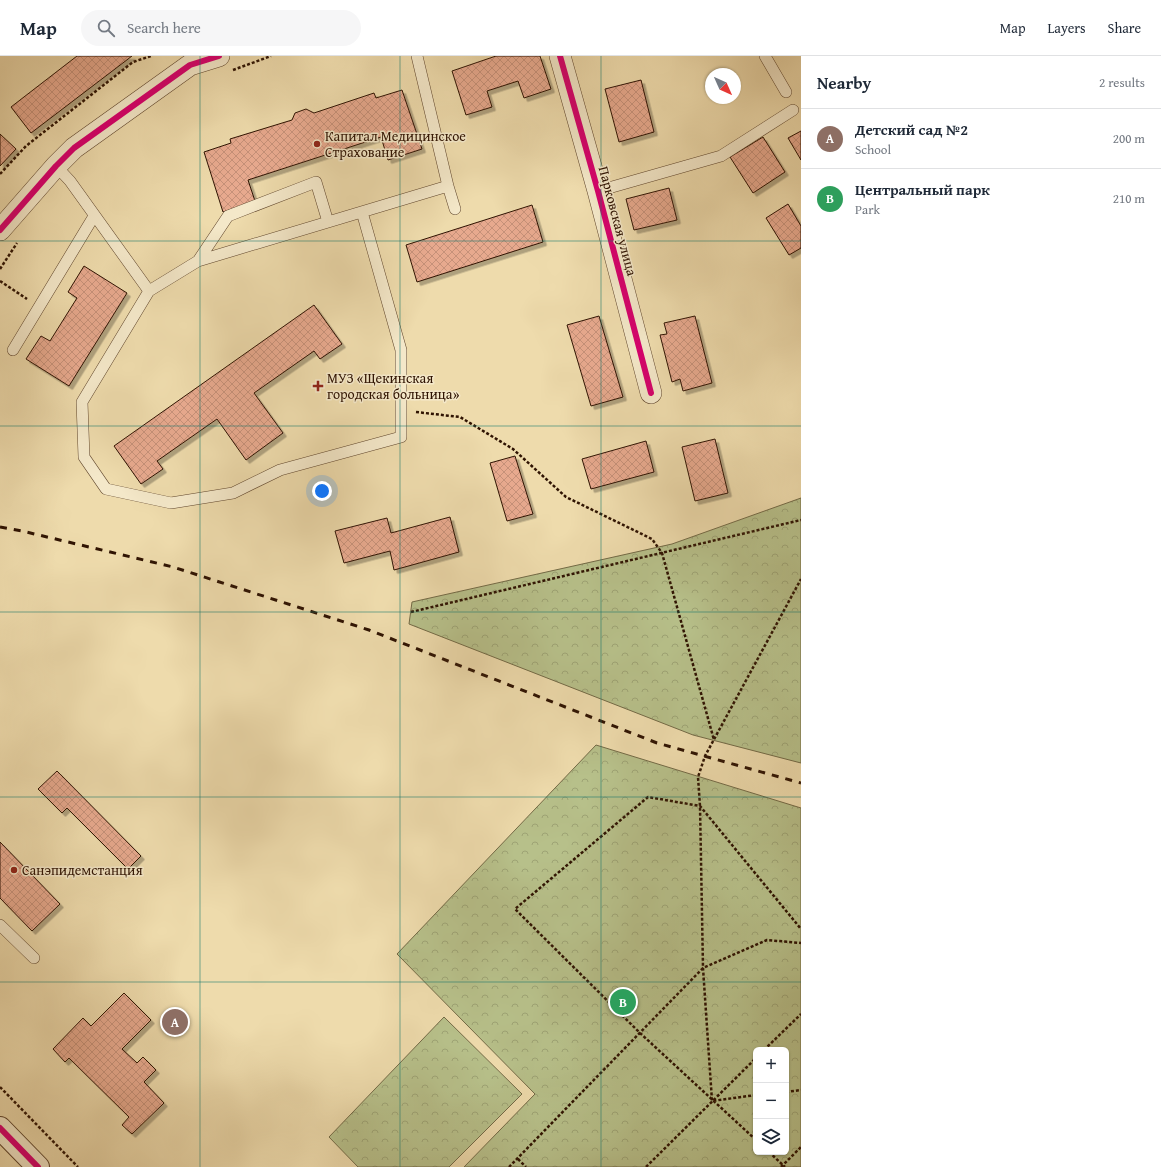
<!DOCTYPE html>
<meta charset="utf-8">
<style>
body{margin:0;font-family:"Gentium Book Plus",serif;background:#f6f6f7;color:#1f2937}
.controls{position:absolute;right:12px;bottom:12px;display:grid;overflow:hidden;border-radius:6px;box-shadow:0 1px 3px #0004}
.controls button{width:36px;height:36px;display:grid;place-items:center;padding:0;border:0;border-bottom:1px solid #e0e1e3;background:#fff;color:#1f2937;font:20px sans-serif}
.compass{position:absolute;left:705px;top:12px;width:36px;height:36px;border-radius:50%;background:#fff;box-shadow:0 1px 3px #0004;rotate:135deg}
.you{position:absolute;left:322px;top:435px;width:14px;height:14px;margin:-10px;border:3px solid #fff;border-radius:50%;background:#1a73e8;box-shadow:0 0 0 6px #1a73e833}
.badge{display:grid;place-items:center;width:26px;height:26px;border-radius:50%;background:#8f2418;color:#fff;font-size:13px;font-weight:700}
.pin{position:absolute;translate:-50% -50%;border:2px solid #fff;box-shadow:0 1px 4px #0006}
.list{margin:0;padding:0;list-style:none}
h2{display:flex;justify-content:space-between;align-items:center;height:52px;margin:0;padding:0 16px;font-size:17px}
h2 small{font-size:13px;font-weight:400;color:#747a83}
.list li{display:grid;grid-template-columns:26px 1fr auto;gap:12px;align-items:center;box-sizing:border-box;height:60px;padding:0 16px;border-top:1px solid #e0e1e3}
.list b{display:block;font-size:15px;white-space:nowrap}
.list p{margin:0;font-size:13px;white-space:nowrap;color:#747a83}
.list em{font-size:13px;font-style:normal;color:#747a83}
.icon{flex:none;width:22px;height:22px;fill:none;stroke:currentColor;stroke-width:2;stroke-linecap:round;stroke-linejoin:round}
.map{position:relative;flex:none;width:801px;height:1111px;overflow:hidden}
header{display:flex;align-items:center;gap:24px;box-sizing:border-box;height:56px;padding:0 20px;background:#fff;border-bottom:1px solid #e0e1e3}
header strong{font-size:19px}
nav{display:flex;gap:22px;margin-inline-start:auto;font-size:14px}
.search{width:280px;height:36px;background:#f6f6f7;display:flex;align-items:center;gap:10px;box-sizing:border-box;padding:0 14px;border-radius:22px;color:#747a83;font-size:15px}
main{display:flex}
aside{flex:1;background:#fff}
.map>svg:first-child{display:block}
.park{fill:url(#park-crowns);stroke:#736a46;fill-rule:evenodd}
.building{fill:url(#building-cross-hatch);stroke:#2f1302;filter:url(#shadow)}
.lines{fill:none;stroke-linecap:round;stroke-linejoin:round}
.service-casing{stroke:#5f452c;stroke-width:12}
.minor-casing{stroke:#5f452c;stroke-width:22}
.tertiary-casing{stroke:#5f452c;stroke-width:24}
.path{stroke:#2f1302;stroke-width:2.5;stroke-dasharray:3 2;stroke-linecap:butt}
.service{stroke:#f4e8c9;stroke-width:11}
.minor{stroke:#f4e8c9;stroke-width:21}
.tertiary{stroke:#f4e8c9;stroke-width:22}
.rail{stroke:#2f1302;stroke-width:3;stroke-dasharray:7 7;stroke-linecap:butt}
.cycleway-casing{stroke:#f4e8c9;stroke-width:8}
.cycleway{stroke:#d6006c;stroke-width:6}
.grid{fill:none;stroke:#0f766e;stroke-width:1;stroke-opacity:0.55}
.poi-dot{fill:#8f2418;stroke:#f4e8c9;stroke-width:1.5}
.labels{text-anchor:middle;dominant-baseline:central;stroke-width:3;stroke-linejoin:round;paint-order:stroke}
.poi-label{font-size:14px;fill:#2f1302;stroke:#f4e8c9;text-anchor:start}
.street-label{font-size:14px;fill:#2f1302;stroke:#f4e8c9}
</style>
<header>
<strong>Map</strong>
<div class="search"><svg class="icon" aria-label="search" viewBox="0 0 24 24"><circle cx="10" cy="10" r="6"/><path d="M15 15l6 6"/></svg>Search here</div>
<nav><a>Map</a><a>Layers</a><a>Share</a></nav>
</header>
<main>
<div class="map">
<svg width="801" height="1111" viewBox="0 0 801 1111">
<defs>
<pattern id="park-crowns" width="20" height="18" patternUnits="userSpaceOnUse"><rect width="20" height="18" fill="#b7c08a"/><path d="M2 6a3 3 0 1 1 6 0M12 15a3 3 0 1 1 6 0" fill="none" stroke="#9ea475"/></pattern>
<pattern id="building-cross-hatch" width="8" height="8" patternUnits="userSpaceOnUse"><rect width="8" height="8" fill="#e7a98e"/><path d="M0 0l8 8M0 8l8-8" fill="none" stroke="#c69179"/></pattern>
<filter id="shadow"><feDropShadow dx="3.5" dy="3.5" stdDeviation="0" flood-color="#0004"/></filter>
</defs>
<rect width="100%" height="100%" fill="#eedbac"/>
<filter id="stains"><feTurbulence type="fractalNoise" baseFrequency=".005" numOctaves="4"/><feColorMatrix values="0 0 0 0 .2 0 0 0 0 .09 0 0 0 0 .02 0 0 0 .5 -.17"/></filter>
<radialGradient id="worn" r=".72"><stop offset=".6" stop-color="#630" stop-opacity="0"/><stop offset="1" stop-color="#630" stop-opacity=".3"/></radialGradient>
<path class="park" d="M801,442v265l-108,-28 -284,-111 3,-22 260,-58z
M596,689l205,63v359h-337l71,-73 -138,-140zM756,994h30v102h-30z
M444,961l78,77 -73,73h-91l-29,-30z"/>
<path class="building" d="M77,0h55l-101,77 -20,-26z
M496,0h44l11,33 -27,9 -6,-17 -31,10 5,16 -26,8 -14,-44z
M641,24l13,52 -35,10 -14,-53z
M402,34l20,59 -34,11 -7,-23 -133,43 7,21 -32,11 -19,-60 27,-9 -1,-4 62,-19 3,-7 11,-4 8,4 60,-20 2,5z
M801,75v29l-13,-22z
M0,78l16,15 -16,17z
M763,81l22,35 -32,21 -23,-36z
M669,132l8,32 -43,10 -8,-31z
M788,148l13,22v22l-12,7 -23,-37z
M532,149l11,37 -126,40 -11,-37z
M84,210l43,27 -58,93 -43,-27 15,-23 9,5 27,-43 -9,-6z
M314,249l28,39 -22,15 -6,-8 -60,42 29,40 -37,27 -29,-41 -60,42 6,8 -22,15 -27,-38z
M599,260l24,81 -32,9 -24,-81z
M695,260l17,67 -29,8 -3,-12 -8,3 -12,-47 7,-1 -3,-11z
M715,383l13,54 -33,8 -13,-54z
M646,385l8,31 -63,17 -9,-30z
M515,400l18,58 -26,7 -17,-58z
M450,461l9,35 -65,18 -4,-19 -46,12 -9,-32 52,-13 4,15z
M57,715l84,85 -13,13 -61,-61 -5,5 -24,-24z
M0,786l60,62 -28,27 -32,-33z
M124,937l27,27 -29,29 15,14 6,-6 13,13 -12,12 20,21 -32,31 -10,-9 7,-8 -60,-59 -4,4 -12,-13 30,-31 8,8z"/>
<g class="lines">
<g class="service-casing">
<path id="service" d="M417,0l31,130 7,23
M765,0l21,36
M56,110l14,15 79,110
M598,135l123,-35 72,-46
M362,156l39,138v87l-121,33 -47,23 -62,10 -65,-14 -22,-32 -2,-55 67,-111 49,-30 250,-75
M198,205l30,-45 88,-34 12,40
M13,294l81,-134
M0,869l34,33"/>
</g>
<g class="minor-casing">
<path id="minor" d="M560,0l38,135 53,202
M0,174l56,-64 18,-18 116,-83 29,-9"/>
</g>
<g class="tertiary-casing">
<path id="tertiary" d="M0,1072l38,39"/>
</g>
<path class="path" d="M233,14l38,-14
M0,118l26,-28 107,-84 18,-6
M0,213l17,-26
M0,225l27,18
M416,356l44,5 53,32 53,48 86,42 10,14 52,187
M411,556l390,-92
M764,994l37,-36
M0,1031l78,80
M786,1036l15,-2
M756,1039l-44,6 -9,-133 -3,-162 -2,-29 7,-21 96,-177
M756,1084l-116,-107 -125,-124 133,-112 52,9 101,123
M769,1096l16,15
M518,1103l8,8
M509,1111l194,-199 64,-28 34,3
M646,1111l110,-109
M781,1111l20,-20"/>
<use href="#service" class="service"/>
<use href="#minor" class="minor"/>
<use href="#tertiary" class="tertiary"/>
<path class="rail" d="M0,471l22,4 151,36 196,63 288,113 144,40"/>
<g class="cycleway-casing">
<path id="cycleway" d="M560,0l38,135 53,202
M0,174l56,-64 18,-18 116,-83 29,-9
M0,1072l38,39"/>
</g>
<use href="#cycleway" class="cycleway"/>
</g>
<path class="grid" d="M200,0v1111M400,0v1111M601,0v1111M0,185h801M0,370h801M0,556h801M0,741h801M0,926h801"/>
<g class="poi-dot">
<circle cx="317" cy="88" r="4"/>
<path d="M316 324h4v4h4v4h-4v4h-4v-4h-4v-4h4z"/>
<circle cx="14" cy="814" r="4"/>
</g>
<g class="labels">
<g class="poi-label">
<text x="325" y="80">Капитал Медицинское<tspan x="325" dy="16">Страхование</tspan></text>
<text x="327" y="322">МУЗ «Щекинская<tspan x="327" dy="16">городская больница»</tspan></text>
<text x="22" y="814">Санэпидемстанция</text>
</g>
<g class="street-label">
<text transform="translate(618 165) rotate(75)">Парковская улица</text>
</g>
</g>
<rect width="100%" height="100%" filter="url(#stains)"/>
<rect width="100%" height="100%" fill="url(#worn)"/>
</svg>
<div class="controls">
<button>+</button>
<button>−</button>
<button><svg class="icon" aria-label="layers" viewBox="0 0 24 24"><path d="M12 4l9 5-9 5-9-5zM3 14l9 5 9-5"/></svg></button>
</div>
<svg class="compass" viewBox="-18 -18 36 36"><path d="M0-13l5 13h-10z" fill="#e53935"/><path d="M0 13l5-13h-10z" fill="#747a83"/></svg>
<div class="you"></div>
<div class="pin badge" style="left:175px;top:966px;background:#8d6e63">A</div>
<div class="pin badge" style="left:623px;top:946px;background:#2e9e5b">B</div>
</div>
<aside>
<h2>Nearby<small>2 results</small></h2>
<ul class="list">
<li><span class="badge" style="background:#8d6e63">A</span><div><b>Детский сад №2</b><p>School</p></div><em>200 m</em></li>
<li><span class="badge" style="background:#2e9e5b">B</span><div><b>Центральный парк</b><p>Park</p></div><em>210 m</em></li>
</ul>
</aside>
</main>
